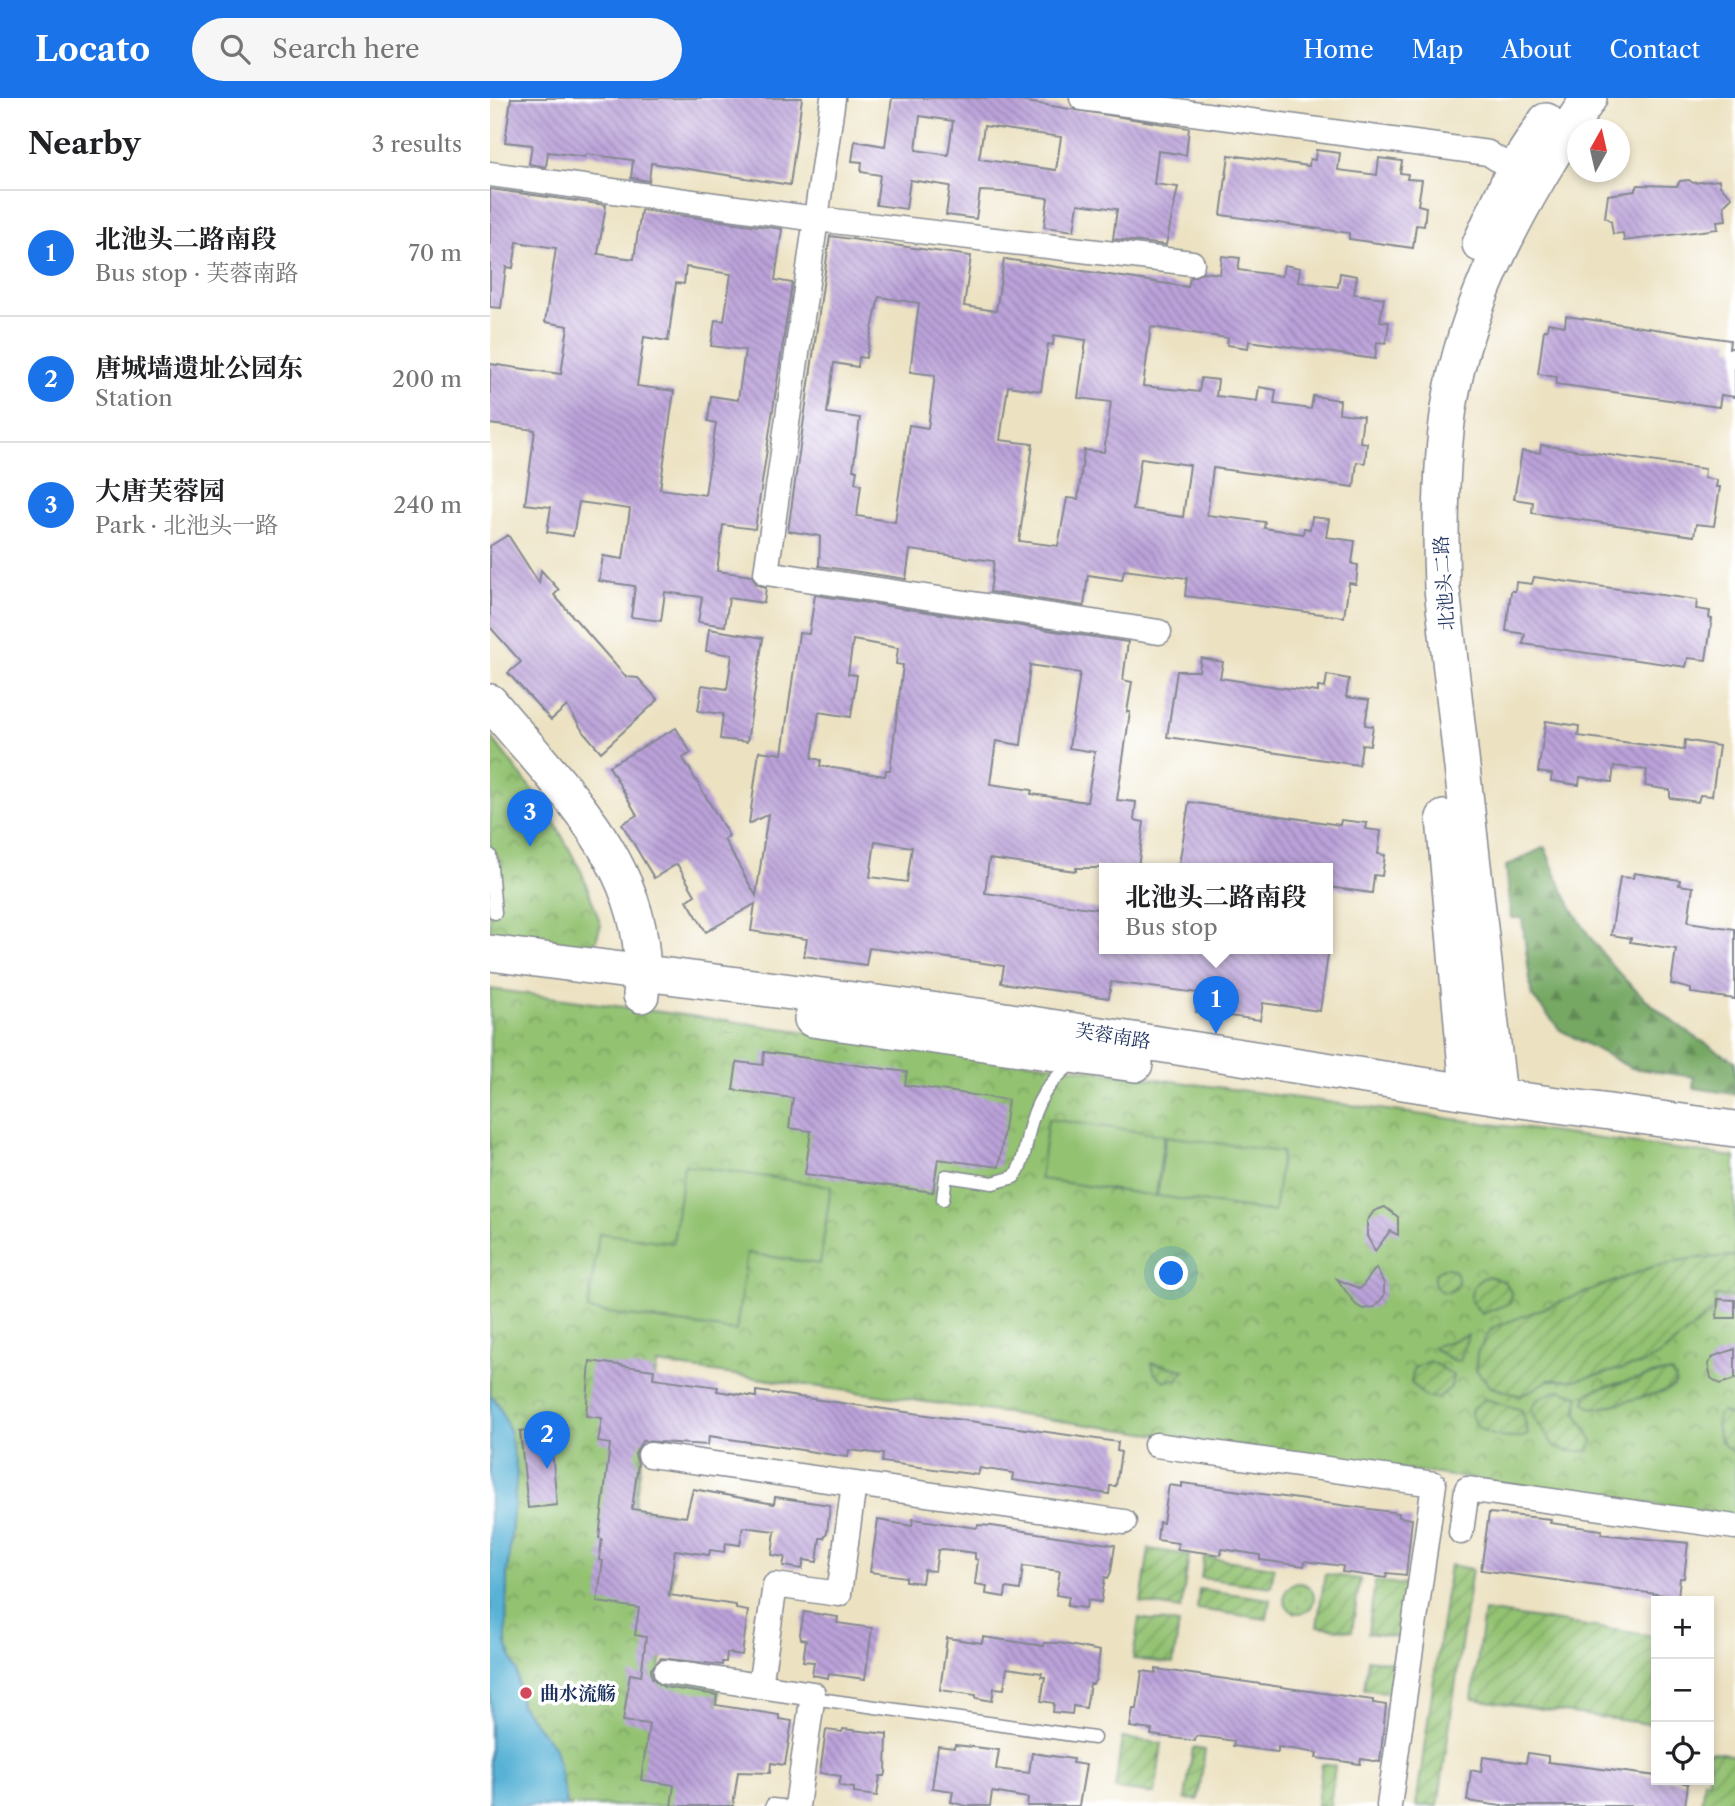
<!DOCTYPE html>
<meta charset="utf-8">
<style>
body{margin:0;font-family:"Libre Caslon Text","Noto Serif SC",serif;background:#f6f6f6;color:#202124}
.controls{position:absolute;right:21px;bottom:21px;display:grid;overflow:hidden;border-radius:0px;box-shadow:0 4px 10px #0003}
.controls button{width:63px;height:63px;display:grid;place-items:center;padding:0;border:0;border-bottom:2px solid #e0e0e0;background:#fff;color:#202124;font:35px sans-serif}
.compass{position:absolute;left:1077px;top:21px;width:63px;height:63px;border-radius:50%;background:#fff;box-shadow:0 4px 10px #0003;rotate:8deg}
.you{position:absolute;left:682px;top:1176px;width:24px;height:24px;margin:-18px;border:5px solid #fff;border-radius:50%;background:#1a73e8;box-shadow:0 0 0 10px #1a73e833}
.badge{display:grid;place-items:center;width:46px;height:46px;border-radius:50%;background:#1a73e8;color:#fff;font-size:23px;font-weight:700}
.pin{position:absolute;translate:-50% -58px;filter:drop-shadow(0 2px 4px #0008)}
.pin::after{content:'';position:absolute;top:37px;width:24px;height:21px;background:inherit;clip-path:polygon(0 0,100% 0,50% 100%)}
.popup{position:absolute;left:609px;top:765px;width:234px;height:91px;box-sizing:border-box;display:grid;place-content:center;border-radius:0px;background:#fff;filter:drop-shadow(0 2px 5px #0005);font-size:23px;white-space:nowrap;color:#757577}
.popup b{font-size:26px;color:#202124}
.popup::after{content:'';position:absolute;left:50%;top:100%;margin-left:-14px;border:14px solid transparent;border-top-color:#fff}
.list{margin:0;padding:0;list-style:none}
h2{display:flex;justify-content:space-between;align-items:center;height:91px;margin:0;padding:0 28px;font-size:30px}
h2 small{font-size:23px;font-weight:400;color:#757577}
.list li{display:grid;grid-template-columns:46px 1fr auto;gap:21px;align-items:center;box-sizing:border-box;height:126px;padding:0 28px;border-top:2px solid #e0e0e0}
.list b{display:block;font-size:26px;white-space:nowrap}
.list p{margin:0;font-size:23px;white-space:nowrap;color:#757577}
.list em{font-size:23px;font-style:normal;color:#757577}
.icon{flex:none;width:38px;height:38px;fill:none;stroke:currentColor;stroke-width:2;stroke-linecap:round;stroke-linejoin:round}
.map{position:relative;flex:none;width:1245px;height:1708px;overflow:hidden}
header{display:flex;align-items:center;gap:42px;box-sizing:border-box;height:98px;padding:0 35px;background:#1a73e8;color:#fff}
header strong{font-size:33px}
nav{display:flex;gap:38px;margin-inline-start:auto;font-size:24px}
.search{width:490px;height:63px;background:#f6f6f6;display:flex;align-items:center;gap:18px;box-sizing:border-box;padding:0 24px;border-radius:38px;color:#757577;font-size:26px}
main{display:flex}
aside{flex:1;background:#fff}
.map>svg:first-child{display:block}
.grass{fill:url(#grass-dots);stroke:#577868;stroke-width:2}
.forest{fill:url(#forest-firs);stroke:#486c60;stroke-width:2}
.park{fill:url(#park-crowns);stroke:#577868;stroke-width:2}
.garden{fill:url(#garden-furrows);stroke:#577868;stroke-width:2}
.pitch{fill:#93c271;stroke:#577868;stroke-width:2}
.water{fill:#59b2d6;stroke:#3a709a;stroke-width:2}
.building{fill:url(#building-back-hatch);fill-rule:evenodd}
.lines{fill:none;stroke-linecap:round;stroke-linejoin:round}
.lane-casing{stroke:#848890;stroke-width:15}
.street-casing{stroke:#848890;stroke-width:27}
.secondary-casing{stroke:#848890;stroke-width:38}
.lane{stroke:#fff;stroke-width:12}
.street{stroke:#fff;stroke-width:24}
.secondary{stroke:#fff;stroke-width:35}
.poi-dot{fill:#d1495b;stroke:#fff;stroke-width:2.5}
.labels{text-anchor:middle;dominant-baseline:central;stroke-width:7;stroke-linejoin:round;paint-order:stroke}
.street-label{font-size:19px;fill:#1b2f5e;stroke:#fff}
.poi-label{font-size:19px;font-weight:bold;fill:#1b2f5e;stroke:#fff;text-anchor:start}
</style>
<header>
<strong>Locato</strong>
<div class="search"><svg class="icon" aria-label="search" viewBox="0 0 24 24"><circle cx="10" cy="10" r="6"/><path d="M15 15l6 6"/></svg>Search here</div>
<nav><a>Home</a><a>Map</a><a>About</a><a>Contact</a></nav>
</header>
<main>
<aside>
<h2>Nearby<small>3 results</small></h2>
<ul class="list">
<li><span class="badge">1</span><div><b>北池头二路南段</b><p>Bus stop · 芙蓉南路</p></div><em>70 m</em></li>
<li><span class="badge">2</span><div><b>唐城墙遗址公园东</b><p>Station</p></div><em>200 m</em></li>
<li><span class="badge">3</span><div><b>大唐芙蓉园</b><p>Park · 北池头一路</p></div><em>240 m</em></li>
</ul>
</aside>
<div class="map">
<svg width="1245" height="1708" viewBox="0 0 1245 1708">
<defs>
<pattern id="grass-dots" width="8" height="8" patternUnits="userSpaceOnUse" patternTransform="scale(1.75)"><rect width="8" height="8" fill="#93c271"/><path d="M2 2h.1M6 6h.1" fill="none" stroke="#779e60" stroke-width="1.8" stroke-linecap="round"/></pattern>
<pattern id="forest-firs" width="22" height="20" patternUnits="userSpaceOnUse" patternTransform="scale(1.75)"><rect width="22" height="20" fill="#76a863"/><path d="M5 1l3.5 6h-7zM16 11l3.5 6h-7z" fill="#608955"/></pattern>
<pattern id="park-crowns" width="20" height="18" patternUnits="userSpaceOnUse" patternTransform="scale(1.75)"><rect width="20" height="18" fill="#93c271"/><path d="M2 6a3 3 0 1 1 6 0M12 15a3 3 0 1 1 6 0" fill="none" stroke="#779e60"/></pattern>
<pattern id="garden-furrows" width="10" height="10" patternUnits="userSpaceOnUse" patternTransform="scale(1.75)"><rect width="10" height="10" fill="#93c271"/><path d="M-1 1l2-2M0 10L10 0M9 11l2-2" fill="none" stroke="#779e60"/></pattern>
<pattern id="building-back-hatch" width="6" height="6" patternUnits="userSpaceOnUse" patternTransform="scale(1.75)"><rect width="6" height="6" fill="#bba2d9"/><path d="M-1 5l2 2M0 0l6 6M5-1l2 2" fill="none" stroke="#9784b3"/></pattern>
</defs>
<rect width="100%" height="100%" fill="#fff"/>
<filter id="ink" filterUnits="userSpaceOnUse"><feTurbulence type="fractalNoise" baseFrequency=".0143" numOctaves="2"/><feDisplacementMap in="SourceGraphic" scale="14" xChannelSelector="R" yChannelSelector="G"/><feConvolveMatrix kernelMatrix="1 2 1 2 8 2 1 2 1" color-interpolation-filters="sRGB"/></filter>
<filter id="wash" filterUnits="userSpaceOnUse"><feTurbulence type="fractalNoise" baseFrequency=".00686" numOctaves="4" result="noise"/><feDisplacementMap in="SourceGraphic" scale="28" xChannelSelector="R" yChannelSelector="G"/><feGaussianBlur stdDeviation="1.57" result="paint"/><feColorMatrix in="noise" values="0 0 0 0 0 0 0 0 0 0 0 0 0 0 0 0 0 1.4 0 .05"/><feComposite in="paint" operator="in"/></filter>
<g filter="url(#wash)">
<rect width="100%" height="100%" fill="#ece2c2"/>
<path class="grass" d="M794 1500a15 15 0 1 1 30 0a15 15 0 1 1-30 0Z"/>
<path class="forest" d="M1055,749c36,102 97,162 190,214v33l-42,-6 1,-11 -63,-9 -71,-38 -28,-34 -10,-78h-11l-5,-52z"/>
<path class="park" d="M0,637l59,77 33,61 19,52 -6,18 -11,8 -94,-10z
M0,891l1245,168v359l-1078,-152 -23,144 35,5 -8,54 13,2 -15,108 61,9 -15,110 30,5 -1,5h-244z"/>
<path class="garden" d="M1245,1158v41l-20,-1v14l-55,45 -17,9 -67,16h-27l-28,16 -30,-9 -15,-17 1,-17 15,-25 160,-61 36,-8z
M944 1182a12 12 0 1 1 24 0a12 12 0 1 1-24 0Z
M999,1178l16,6 6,10 -1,11 -28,11 -11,-13c-1,-13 6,-22 18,-25z
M978,1237l-8,26 -8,-1 -20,-13z
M940,1263l23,14 -2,12 -13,11 -13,-1 -14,-14 3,-15z
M662,1265l33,7 -8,9 -12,2 -10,-7z
M1170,1275h11l5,6 -2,7 -9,5 -64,17 -11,-1 -5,-5 2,-8 9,-5z
M1070,1292l18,6 -1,18 16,27 -4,10h-22l-12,-4 -22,-31 -1,-8 7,-10z
M995,1301l37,11 6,25c-19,8 -57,0 -57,-25z
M1231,1313l14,7v35c-16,-7 -24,-28 -14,-42z
M659,1451l40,6 -8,54 -40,-6z
M714,1459l70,10 -3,20 -70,-9z
M960,1467l22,4 -34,237h-22z
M835,1476l35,5 -8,52 -35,-5z
M885,1483l40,5 -7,53 -40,-6z
M709,1491l71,10 -3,20 -70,-10z
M994,1513l172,25v89l-184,-26z
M649,1520l40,6 -6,40 -40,-5z
M878,1561l34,5 -4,30 -34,-5z
M632,1640l40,5 -7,51 -40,-5z
M703,1650l12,2 -7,50 -13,-1z
M1219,1653l26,4v51h-34l3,-26h5z
M832,1666l13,2 -5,40h-13z"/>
<path class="pitch" d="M558,1021l116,16 -8,61 -116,-17z
M676,1038l116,16 -8,60 -117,-16z
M194,1067l147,21 -11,78 -73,-11 -11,78 -148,-21 11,-77 74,10z"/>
<path class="water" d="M0,1296l9,11 10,25 8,42 -10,103 -1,69 11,27 3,33 35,44 12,58h-77z"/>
<g id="blocks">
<path class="building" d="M21,0h291l-12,87 -139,-22 -2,18 -18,-3 2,-18 -47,-6 -1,3 -37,-5 -2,15 -17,-3 3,-19 -27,-3z
M402,0h110l187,30 -3,27 -28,-4 -4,33 24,3 -12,58 -53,-6 4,-30 -39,-5 -4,27 -30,-4 4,-29 -45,-6 -23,-1 -4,28 -30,-4 4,-29 -40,-6 -4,29 -30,-4 4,-30 -19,-3 1,-10 -10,-1 3,-20 30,5zM430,18l33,5 -5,34 -32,-5zM494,28l77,11 -5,33 -77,-11z
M826,52l24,3 -2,17 39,5 2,-17 23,3 -2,12 8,1 -1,5 15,1 -4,25 8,2 -2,19 -8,-1 -3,23 -64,-9v-6l-128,-18 8,-60 80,11 1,-7 5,1z
M1199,82l4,3 26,-3 1,6 12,11 -8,8 2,15 -9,1 1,8 -94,12 -1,-8 -10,1 -2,-13 -6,-4 3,-22 27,-4 3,-6 39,1 3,-5z
M0,91l116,16 -8,49 36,5 7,-49 141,19 -7,51 17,3 -37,246 -32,-4 -6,46 35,5 4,8 10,4 -2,15 -35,-5 -4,28 -27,-4 4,-25 -37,-5 -4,29 -30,-4 4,-31 -36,-5 4,-25 20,3 7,-50 -51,-7 -6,34 -26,-4 4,-25 -26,-3 10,-74 -45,-6v-60l71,10 7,-48 -23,-4 11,-74 -39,-6 -4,26 -7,-1 -5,41 -11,-1zM196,169l45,7 -7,47 -9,-1 -4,26 34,4 -7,50 -27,-4 -3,25 8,2 -11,72 -45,-6 14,-98 -37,-5 7,-49 24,4 8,-58 8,1z
M340,138l141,20 -7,50 32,5 8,-52 184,28 2,-9 14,-6 16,2 2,-18 18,2 -2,12 44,6 2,-11 16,3 -2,14 40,5 2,-14 17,3 -3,18 30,4 -4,23 9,1 -3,21 -9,-1 -2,17 -126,-18 -1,7 -21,-3 1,-7 -77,-11 -8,59 56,6 2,-14 17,2 -2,16 41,5 2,-14 17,3 -2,14 37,5 2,-13 27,4 -1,13 24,3 -3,26 7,1 -2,20 -8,-1 -3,25 -141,-19 -6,47 58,7 -1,6 39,6 1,-6 6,1 2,-12 17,2 -3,18 29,4 -3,23 6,1 -2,19 -7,-1 -5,34 -159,-21 2,-18 -63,-8 -2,10 -34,-5 -4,31 -94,-14 4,-31 -84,-11 -4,29 -87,-13 1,-30 -32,-5zM389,199l40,6 -9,69 25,3 -7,53 -19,-3 -14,97 -38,-6 4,-32 -6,-1 2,-13h-4l7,-52 -33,-5 7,-50 24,4 1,-10 7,1zM564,237l32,5 -8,58 33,4 -7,50 -20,-2 -6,49 -11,-1 -9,48 -39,-5 14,-97 -33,-4 8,-54 33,5 7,-47 5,1zM651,360l49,7 -7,52 -50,-7z
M1076,218l164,24 -1,8h6v49l-14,-2 -2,12 -163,-23 1,-7 -19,-3 6,-44h3l1,-7 17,3z
M1051,347l164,24 -1,9 13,2 -1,7h4l-6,39 -18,-2 -2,12 -162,-23 1,-11 -19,-3 8,-48 18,2z
M18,437l31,48 2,-13 18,20 -5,5 72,82 12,1 20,22 -57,52 -19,-22 -15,-24 -16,14 -43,-47 13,-11 -31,-35v-81z
M1044,479l163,23 -1,9 14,2 -1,7 3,1 -6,41 -18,-2 -2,9 -163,-23 2,-10 -19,-3 5,-40h4l1,-9 16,2z
M325,497l313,47 -5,38 9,2 -5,30h3l-13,88 19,2 -2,18 10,2 -6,46h-62v3l-87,-12 -4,34 119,17v38h225l-9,63 -57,-8 -3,17 -64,-8 3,-19 -88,-11 -2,16 -108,-15 3,-17 -69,-10 -66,-8 -3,17 -62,-9 3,-17 -56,-8 4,-27 -49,28 -19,-32 8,-5 -18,-31 -23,14 -32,-54 15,-9 -28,-49 67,-38 15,25 -8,5 46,78 -5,3 32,57 12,-82 -19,10 10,-73 23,3 17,-121 10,1zM363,542l45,8 -2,16 7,1 -13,105h-4l-1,6 -65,-10 1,-6 -9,-2 7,-46 32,5 6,-42 -9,-1zM540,567l50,8 -11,75 26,4 -8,50 -56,-8 1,-4 -42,-6 6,-43 25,4zM385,743l37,6 -5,35 -37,-5z
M219,531l54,9 -16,104 -27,-3 3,-25 -25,-3 4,-26 25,4 5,-34 -26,-4z
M711,560l22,4 -3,16 57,9 41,5v-5l7,1 2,-13 22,4 -3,18 23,3 -4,25 8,1 -3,19 -8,-1 -3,21 -192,-28 10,-66h22z
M1056,623l33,5 -1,10 106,14 1,-10 34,6 -7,50 -12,-1 -2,7 -28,-4v-8l-25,-4 2,-16 -33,-4 -2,16 -32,-5 -1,8 -28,-4 1,-7 -14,-2z
M699,704l151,23 1,-5 26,3 -1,6 15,2 -3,23 7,1 -3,21 -8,-1 -2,18 -44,-6v-19h-129l-20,-3z
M1144,775l46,7 -1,5 14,2 -5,35 47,7v70l-44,-6v-4l-20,-5 5,-35 -46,-7 1,-4 -20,-3 9,-58 13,1z
M274,954l143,20 -2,13 103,15 -9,67 -61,-8 -5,33 -128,-18 6,-43 -22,-3 4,-30 -60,-8 4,-28 26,3z
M895,1109l13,10v18l-8,-4 -15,20 -8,-15v-15l7,-10z
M886,1170l8,15v13l-9,11 -12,2 -7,-4 -19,-26 23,10z
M1228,1201l17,1v18h-18z
M1245,1251v30l-15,5 -9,-6 -3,-14 6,-8z
M100,1263l64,9 -1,8 65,9 -1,4 39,6v-6l362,51 -1,9 4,1 -5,34h-6l-1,8 -97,-14 1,-7 -33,-5 -2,7 -96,-13 1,-8 -34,-4 -1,7 -139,-21 -1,9 -66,-4 -7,13 3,10 -6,45 54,8 7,-28 81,15 1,-7 55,8 -3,28 -3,5h-4l-3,24 -13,-2 -2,9 -19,-3 2,-9 -13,-2 3,-24 -32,-4 -3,18 -14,-2 -2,9 -14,-2 -1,5 -34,-5 -6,45 67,10v4l12,2 -6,44 -15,-2 -1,9h-4v3l-61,-7 -10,11 1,9 12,9 53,8 -1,10 63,10v4l13,2 -7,44 -14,-2 -1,10 -32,-1 -5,34h-62l3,-21 -33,-5 8,-56 -26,-3 7,-47 11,2 5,-39 -11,-2 4,-27 -42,-6 6,-41 -4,-1 3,-21 -3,-1 11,-94 -12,-2 4,-24 -16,-2z
M60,1330l7,77 -29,3 -8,-77z
M692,1385l217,30v4l13,2 -6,56 -19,-2 -1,5 -44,-6 1,-6 -38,-5 -1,5 -44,-6v-5l-38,-6 -1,6 -44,-6 1,-6 -21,-3 2,-18 4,1 6,-38 13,2z
M999,1415l62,6 -1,4 52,7 -1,4 87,9 -4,35h-4l-2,19 -197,-27z
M423,1421l64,9 1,-3 14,1 123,19 -4,27 -3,6 -3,-1 -4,25 -13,-2 -2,8 -19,-2 2,-9 -13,-2 4,-24 -37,-5 -3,24 -14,-2 -1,9 -19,-3 1,-8 -12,-2 3,-24 -3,-1v-6l-32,-4 -5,1 -3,21 -11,-1 -2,13 -16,-2v-4l-36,-5 8,-52 34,6z
M314,1514l34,5 -1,6 35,5 -7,51 -36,-5 -1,4 -16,-3 2,-13 -11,-1 3,-21 -5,-1 -1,-5z
M493,1539l61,9v-3h15l41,8 -4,28 -3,5h-3l-4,24 -13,-2 -1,8 -19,-2 1,-9 -13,-2 4,-24h-4l1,-4 -35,-5 -3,21 -10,-1 -2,13 -16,-3v-3l-36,-5 7,-52 35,5z
M666,1571l217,31v3l13,2 -6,57 -19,-3 -1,5 -19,-3 -25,-3 1,-5 -18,-3 -21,-3v5l-45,-6 1,-5 -20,-3 -18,-2 -1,5 -44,-6 1,-5 -22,-3 3,-18h4l5,-38 14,2z
M353,1631l44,5 -1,39 -1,3h-5l-3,20 -23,-3v-5l-15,-2 2,-10 -21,-3 6,-43 16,2z
M465,1647l44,5 -3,19 33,4 3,-20 41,6 -1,4 14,2 -7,41h-52l1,-8 -36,-6 -2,14h-24l-15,-4 2,-11 -21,-3 6,-42 16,2z
M1038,1655l20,3v6l108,14v4h18l14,4 -3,22h-184l-34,-5 4,-31 10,2 2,-15 43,6z"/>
</g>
</g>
<g filter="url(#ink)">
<use href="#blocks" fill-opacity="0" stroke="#848890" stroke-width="2"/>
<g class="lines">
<g class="lane-casing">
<path id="lane" d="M0,757l5,58
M453,1101l3,-23 47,7 21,-6c9,-12 11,-27 14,-42 7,-33 20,-53 46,-73
M322,1600l282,40
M282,1707l10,1"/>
</g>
<g class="street-casing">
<path id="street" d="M343,0l-67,475 393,59
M592,0l406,55 26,17
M0,76l326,45 376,44
M666,1347l278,39 -45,322
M160,1357l474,67
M971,1434l6,-43 268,38
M176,1574l147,22 -16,112
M270,1588l15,-101 64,9 15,-110"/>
</g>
<g class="secondary-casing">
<path id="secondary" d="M990,146l34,-74 32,-49
M0,604c72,88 165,169 151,293
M954,720l24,273
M0,855l495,64 514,80 236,32
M322,921l323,45
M1009,999l-57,-508c-2,-60 -2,-121 7,-181 17,-112 78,-218 140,-310"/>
</g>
<use href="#lane" class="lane"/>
<use href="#street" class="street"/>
<use href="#secondary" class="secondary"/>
</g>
</g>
<circle class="poi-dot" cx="36" cy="1595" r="7"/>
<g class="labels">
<g class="street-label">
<text transform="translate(954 485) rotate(-94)">北池头二路</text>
<text transform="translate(623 938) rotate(9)">芙蓉南路</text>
</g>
<g class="poi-label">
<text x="50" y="1595">曲水流觞</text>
</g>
</g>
</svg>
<div class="controls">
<button>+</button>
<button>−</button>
<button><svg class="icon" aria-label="locate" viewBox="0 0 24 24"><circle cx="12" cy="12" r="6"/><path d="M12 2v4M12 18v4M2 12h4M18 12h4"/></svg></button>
</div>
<svg class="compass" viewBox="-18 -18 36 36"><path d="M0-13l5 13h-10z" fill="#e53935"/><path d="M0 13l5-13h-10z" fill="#757577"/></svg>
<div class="you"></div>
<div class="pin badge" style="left:726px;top:936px">1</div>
<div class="popup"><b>北池头二路南段</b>Bus stop</div>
<div class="pin badge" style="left:57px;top:1371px">2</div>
<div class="pin badge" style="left:40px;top:749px">3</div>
</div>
</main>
